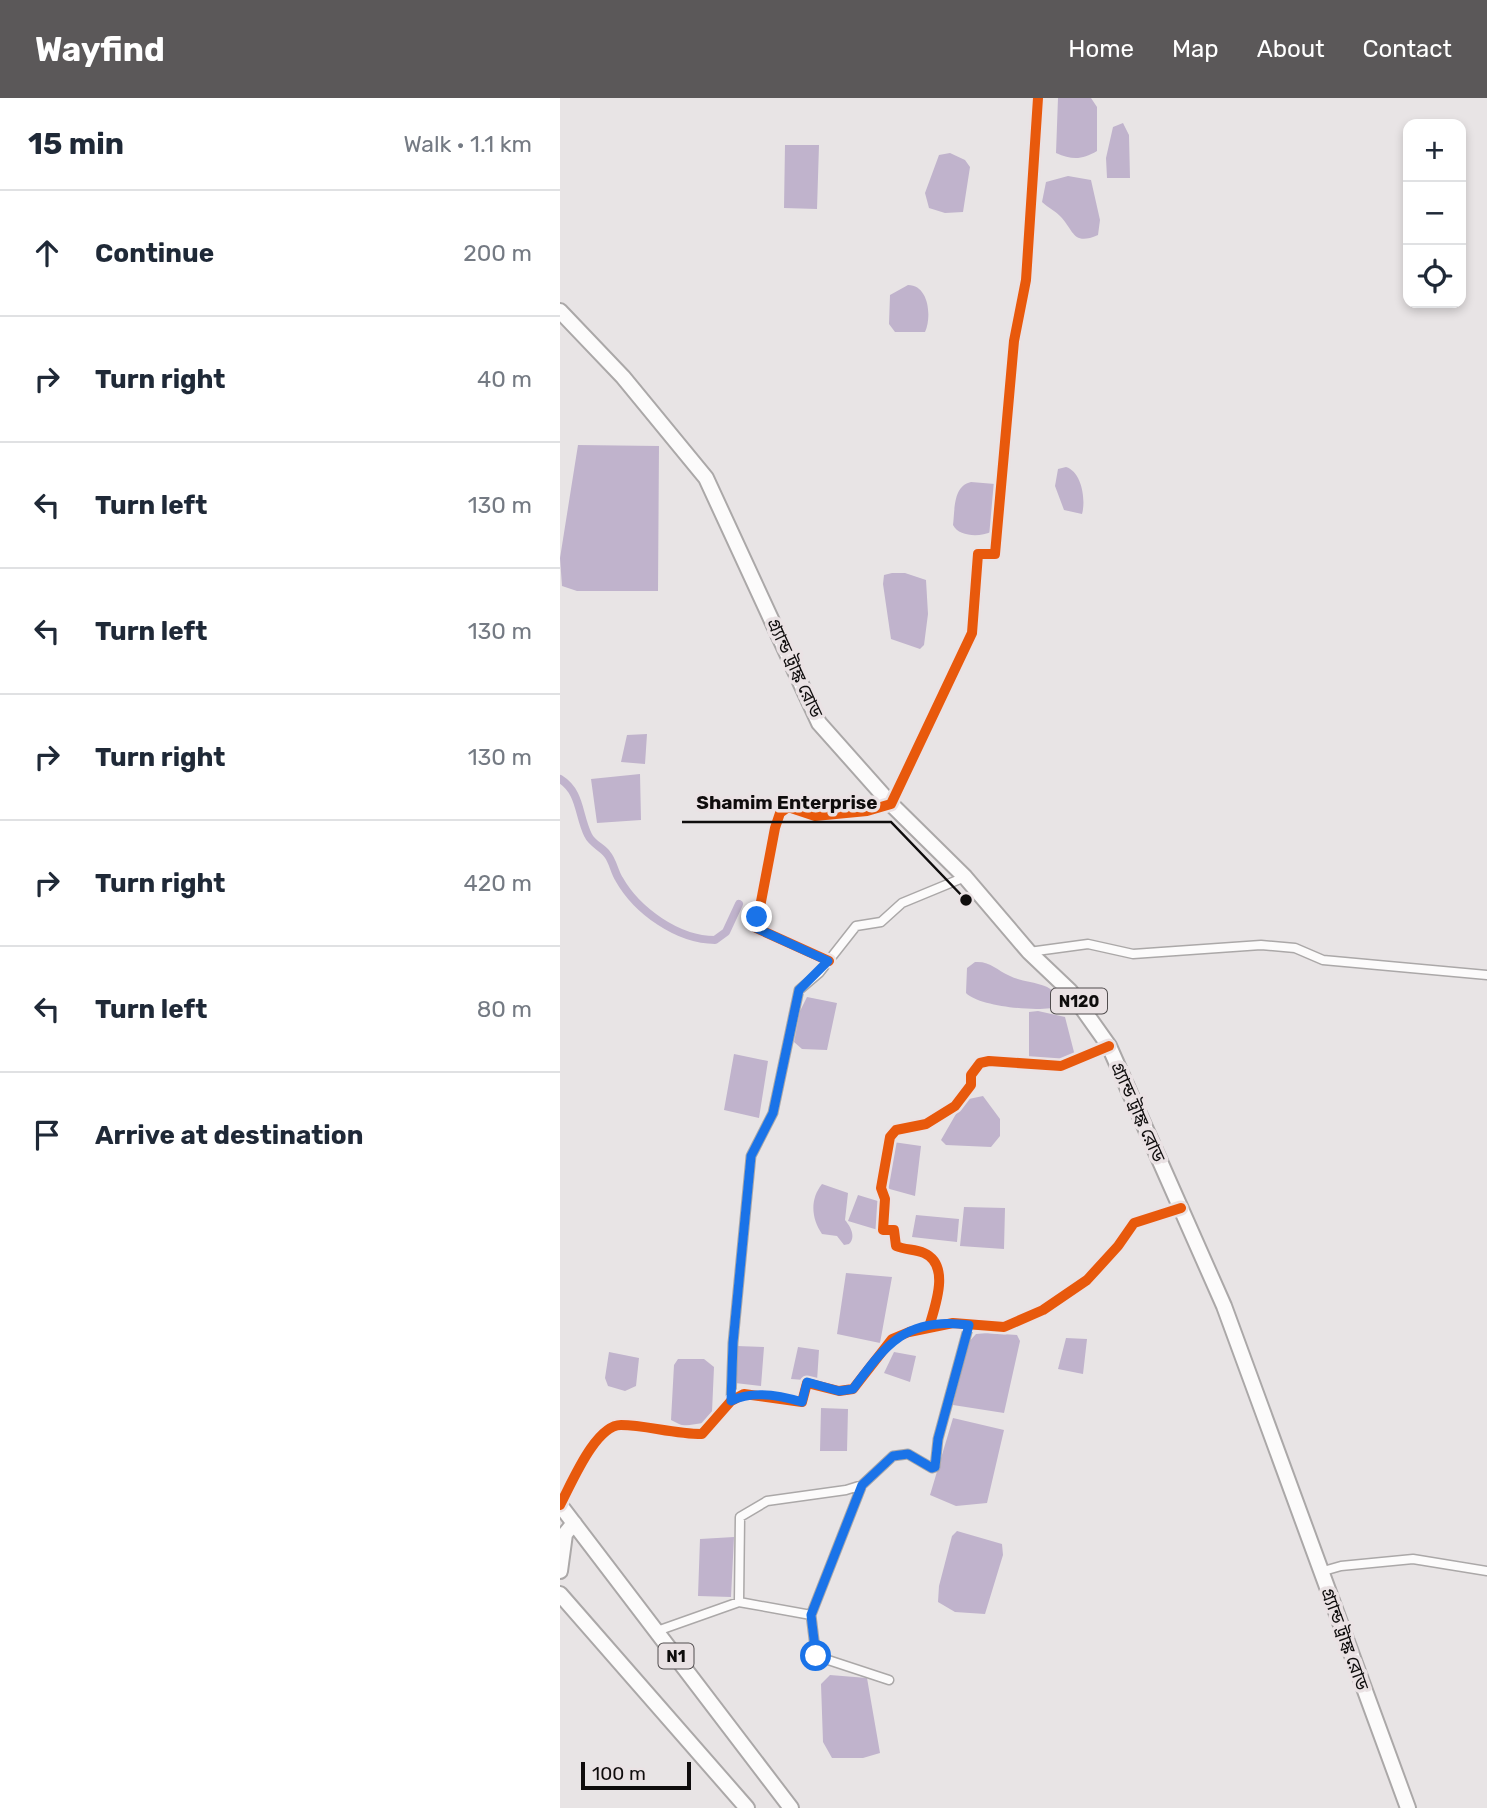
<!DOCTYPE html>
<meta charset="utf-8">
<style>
body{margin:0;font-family:Rubik,"Noto Sans Bengali",sans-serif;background:#f6f6f7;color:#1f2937}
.controls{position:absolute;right:21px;top:21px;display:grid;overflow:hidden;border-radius:14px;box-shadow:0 4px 10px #0003}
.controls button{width:63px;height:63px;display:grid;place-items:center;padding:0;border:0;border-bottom:2px solid #e0e1e3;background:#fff;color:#1f2937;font:35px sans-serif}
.scale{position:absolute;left:21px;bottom:18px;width:110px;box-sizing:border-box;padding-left:7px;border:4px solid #0f0d0d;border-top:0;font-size:19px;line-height:24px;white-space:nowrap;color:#0f0d0d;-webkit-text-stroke:5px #eae2e4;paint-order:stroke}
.stop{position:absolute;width:21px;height:21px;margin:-16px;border:5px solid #1a73e8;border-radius:50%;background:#fff}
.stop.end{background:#1a73e8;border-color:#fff;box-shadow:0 2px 7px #0008}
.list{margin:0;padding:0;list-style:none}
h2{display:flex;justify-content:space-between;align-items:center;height:91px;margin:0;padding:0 28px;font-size:30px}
h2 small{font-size:23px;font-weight:400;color:#747a83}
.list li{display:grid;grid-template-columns:46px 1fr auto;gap:21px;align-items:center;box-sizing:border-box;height:126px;padding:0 28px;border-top:2px solid #e0e1e3}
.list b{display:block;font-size:26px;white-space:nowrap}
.list em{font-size:23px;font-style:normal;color:#747a83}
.icon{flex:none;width:38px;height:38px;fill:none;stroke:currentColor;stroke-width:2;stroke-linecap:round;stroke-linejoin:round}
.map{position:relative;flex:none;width:927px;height:1710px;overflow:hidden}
header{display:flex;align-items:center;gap:42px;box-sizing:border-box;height:98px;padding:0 35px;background:#5b5859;color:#fff}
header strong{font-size:33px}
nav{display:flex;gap:38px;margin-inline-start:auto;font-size:24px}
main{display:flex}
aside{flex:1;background:#fff}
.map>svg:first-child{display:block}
.water{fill:#c0b3cc}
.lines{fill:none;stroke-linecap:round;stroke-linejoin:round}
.canal{stroke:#c0b3cc;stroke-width:8}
.minor-casing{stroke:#aba8a8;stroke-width:11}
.trunk-casing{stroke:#aba8a8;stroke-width:18}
.minor{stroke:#fcfbfb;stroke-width:8}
.trunk{stroke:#fcfbfb;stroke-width:14}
.cycleway-casing{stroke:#eae2e4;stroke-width:15}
.cycleway{stroke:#e8590c;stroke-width:10}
.route{stroke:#1a73e8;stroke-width:9}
.labels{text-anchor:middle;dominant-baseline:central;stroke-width:7;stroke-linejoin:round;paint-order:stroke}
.shield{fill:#eae2e4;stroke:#514d4e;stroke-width:2}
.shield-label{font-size:16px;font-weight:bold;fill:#0f0d0d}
.street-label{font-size:18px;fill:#0f0d0d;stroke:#eae2e4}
.leader{fill:none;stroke:#0f0d0d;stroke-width:2.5}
.callout-dot{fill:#0f0d0d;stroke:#eae2e4;stroke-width:2.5}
.callout-label{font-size:19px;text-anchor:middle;font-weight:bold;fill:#0f0d0d;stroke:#eae2e4;stroke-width:7;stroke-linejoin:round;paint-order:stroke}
</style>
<header>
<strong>Wayfind</strong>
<nav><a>Home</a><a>Map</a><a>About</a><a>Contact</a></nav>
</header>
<main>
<aside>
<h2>15 min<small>Walk · 1.1 km</small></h2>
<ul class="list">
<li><svg class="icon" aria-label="ahead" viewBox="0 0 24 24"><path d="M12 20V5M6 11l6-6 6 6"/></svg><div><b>Continue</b></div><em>200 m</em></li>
<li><svg class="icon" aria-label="right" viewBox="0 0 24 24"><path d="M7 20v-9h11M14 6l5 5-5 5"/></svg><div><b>Turn right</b></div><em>40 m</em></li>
<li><svg class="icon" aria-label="left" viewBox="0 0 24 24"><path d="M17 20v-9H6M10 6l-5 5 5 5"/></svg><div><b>Turn left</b></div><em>130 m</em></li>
<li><svg class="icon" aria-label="left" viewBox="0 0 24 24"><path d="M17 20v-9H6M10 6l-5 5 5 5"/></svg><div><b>Turn left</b></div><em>130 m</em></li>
<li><svg class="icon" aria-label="right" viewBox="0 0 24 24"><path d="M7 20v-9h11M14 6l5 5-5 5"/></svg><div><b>Turn right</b></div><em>130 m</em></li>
<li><svg class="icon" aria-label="right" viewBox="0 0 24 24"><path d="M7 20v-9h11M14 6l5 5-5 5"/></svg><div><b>Turn right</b></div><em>420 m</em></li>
<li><svg class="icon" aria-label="left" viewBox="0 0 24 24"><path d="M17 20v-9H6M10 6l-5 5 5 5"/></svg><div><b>Turn left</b></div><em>80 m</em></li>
<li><svg class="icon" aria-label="arrive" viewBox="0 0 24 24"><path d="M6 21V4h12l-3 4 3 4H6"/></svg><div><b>Arrive at destination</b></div></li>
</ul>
</aside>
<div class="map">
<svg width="927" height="1710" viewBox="0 0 927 1710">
<rect width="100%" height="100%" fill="#e8e4e5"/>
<path class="water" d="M498,0h33l6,9v44c-15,9 -25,9 -41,2z
M563,25l6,12 1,43h-23l-1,-20 7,-31z
M225,47h34l-2,64 -33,-1z
M390,55l15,7 5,7 -7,45 -18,1 -16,-5 -4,-15 14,-38z
M508,78l23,4 9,40 -2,15c-25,11 -24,-4 -37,-18 -5,-6 -13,-9 -19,-15l4,-20z
M348,187c21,0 24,32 17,47h-30l-6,-8 1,-29z
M18,347l81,1 -1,145h-81l-15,-5 -2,-28z
M506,369c16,5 20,33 16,47l-18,-4 -9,-24 3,-17z
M411,384l24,2 2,6 -6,42c-11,5 -32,5 -38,-7 2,-16 0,-39 18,-43z
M332,475h13l21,7 2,34 -4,31 -4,4 -29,-10 -8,-55 1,-9z
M87,636l-2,30 -24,-2 6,-27z
M80,676l1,46 -44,3 -6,-44z
M415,864c16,-1 21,8 35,14 18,9 48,4 50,30 -17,7 -81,1 -94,-13l1,-25z
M247,899l30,6 -10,47 -25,-1 -8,-7 6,-31z
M478,913l27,6 10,39 -13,7 -33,-2v-49z
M174,956l34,7 -9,57 -35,-8z
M423,998l17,23v17l-9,11 -45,-2 -5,-5 23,-40z
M333,1044l28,4 -6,50 -29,-8z
M262,1086l26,9 -3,27c6,7 11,17 4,24l-5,1 -7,-9 -15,-2c-11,-16 -12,-35 0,-50z
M298,1097l23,7 -3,28 -30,-9z
M404,1109l41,1 -1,41 -44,-3z
M356,1117l43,4 -2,23 -45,-5z
M286,1175l46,4 -12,66 -43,-9z
M428,1235l29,2 3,6 -16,72 -51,-8 13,-60 10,-11z
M506,1240l21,1 -4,35 -25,-5z
M177,1248l27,1 -3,39 -26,-3z
M238,1249l21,3 -2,31 -26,-2z
M49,1254l30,6 -3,28 -11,5 -17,-5 -3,-8z
M334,1254l22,4 -6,26 -26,-9z
M118,1261h26l10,8 -2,45 -9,11 -20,3 -12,-6 3,-55z
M261,1310l27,1 -1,42h-27z
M393,1320l51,12 -17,73 -31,3 -26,-11z
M397,1433l45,13 1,11 -18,59 -30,-2 -17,-10 1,-16 13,-50z
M174,1439l-3,60 -33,-1 2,-57z
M270,1577l37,3 13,75 -17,5h-31l-9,-16 -2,-58z"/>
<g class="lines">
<path class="canal" d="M0,681c21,13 18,36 28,56 4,9 14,12 19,19 6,7 7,17 12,25 18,32 59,61 96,61l11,-8 13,-28"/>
<g class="minor-casing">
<path id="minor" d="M469,854l59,-8 45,10 128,-9 34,3 28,12 164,15
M269,863l-73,-33 19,-100 5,-15 8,-6 27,9 52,-5 24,-7 81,-171 6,-79h17l19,-213 12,-61 12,-182
M369,1229c6,-21 22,-62 -5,-74 -9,-4 -19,-3 -28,-7l-2,-16h-11l2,-31 -4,-11 9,-51 6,-7 30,-6 29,-18 16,-21v-10l9,-12 9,-2 72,5 48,-20
M171,1303l2,-58 18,-187 22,-43 26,-123 20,-17 37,-47 25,-4 21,-19 63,-26
M0,1407c11,-20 35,-80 61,-80 25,0 52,9 81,9l29,-33 13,-7 58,8 5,-19 32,8 14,-2 39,-50 17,-7 44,-9 51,4 39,-17 44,-30 31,-34 16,-23 47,-15
M760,1474l21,-6 72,-7 74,12
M179,1504l72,13 5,41 73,24
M251,1517l51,-130
M97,1533l82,-29 1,-85 27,-16 79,-11 16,-5 31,-29 15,-2 24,14 3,-1 3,-28 31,-114"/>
</g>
<g class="trunk-casing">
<path id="trunk" d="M0,213l63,66 83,101 113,245 72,81 74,73 64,75 41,39 39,55 115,260 184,502
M0,1407l231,303
M0,1473l5,-37 9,-11
M0,1496l187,214"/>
</g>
<use href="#minor" class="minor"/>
<use href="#trunk" class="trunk"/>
<g class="cycleway-casing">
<path id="cycleway" d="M269,863l-73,-33 19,-100 5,-15 8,-6 27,9 52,-5 24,-7 81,-171 6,-79h17l19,-213 12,-61 12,-182
M369,1229c6,-21 22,-62 -5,-74 -9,-4 -19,-3 -28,-7l-2,-16h-11l2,-31 -4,-11 9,-51 6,-7 30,-6 29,-18 16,-21v-10l9,-12 9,-2 72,5 48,-20
M0,1407c11,-20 35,-80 61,-80 25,0 52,9 81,9l29,-33 13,-7 58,8 5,-19 32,8 14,-2 39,-50 17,-7 44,-9 51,4 39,-17 44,-30 31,-34 16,-23 47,-15"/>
</g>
<use href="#cycleway" class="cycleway"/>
</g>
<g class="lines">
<path class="route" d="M197,819l-1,11 72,33 -29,29 -26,123 -22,43 -18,187 -2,58c21,-11 48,-6 71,1l5,-20 32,9 14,-2c33,-45 54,-73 116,-64l-31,114 -3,28 -3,1 -24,-14 -15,2 -31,29 -51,130 5,41"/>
</g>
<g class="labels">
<g class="shield">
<rect x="491" y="890.5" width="56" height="25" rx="5"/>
<rect x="98.5" y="1545.5" width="35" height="25" rx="5"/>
</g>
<g class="shield-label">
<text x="519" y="903">N120</text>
<text x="116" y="1558">N1</text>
</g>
<g class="street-label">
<text transform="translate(235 570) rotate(65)">গ্র্যান্ড ট্রাঙ্ক রোড</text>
<text transform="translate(578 1014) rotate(66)">গ্র্যান্ড ট্রাঙ্ক রোড</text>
<text transform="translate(785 1541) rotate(70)">গ্র্যান্ড ট্রাঙ্ক রোড</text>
</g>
</g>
<path class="leader" d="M406 802L331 724H122"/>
<circle class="callout-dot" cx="406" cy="802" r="7"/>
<g class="callout-label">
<text x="227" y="711">Shamim Enterprise</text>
</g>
</svg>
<div class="controls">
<button>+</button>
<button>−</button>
<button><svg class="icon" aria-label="locate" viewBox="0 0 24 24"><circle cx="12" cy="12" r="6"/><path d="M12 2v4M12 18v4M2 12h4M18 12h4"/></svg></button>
</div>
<div class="scale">100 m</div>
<div class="stop" style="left:256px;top:1558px"></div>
<div class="stop end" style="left:197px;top:819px"></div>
</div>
</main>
